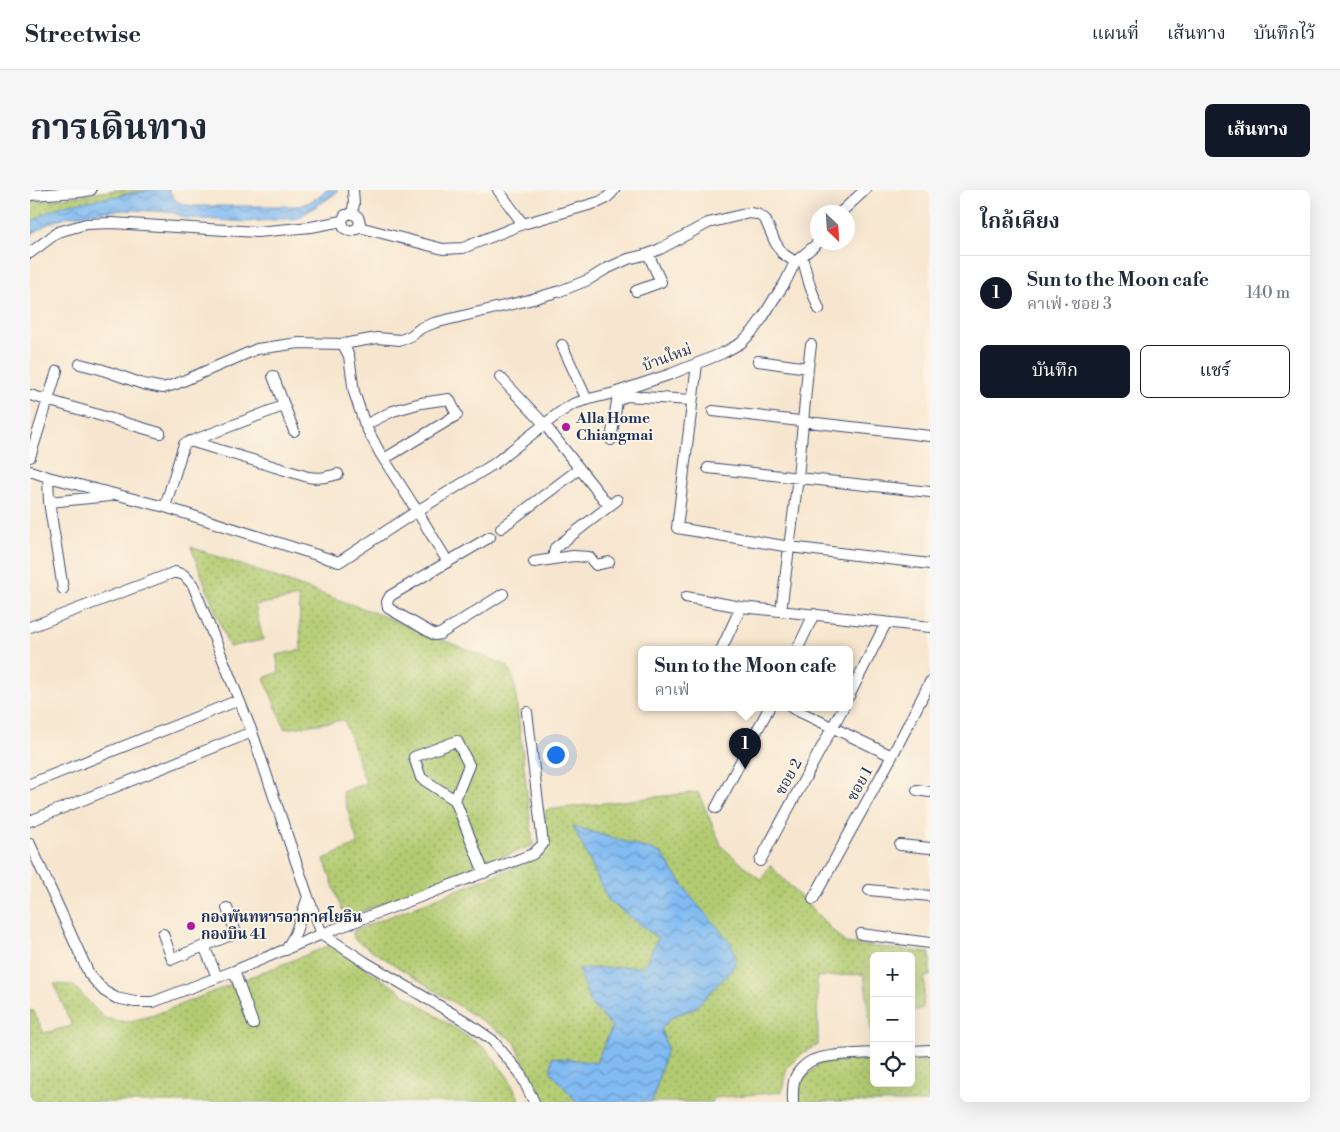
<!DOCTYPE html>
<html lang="th">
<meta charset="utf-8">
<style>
body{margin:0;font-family:"Libre Bodoni","Noto Serif Thai",serif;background:#f6f6f7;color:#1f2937}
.controls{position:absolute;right:15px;bottom:15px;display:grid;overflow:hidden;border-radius:8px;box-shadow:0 5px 20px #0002}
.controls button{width:45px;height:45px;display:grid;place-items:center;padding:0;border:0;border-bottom:1px solid #e0e1e3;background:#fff;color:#1f2937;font:25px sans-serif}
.compass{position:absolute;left:780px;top:15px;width:45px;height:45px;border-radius:50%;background:#fff;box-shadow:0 5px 20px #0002;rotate:155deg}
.you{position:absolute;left:525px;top:564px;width:18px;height:18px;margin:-12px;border:4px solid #fff;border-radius:50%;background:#1a73e8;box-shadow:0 0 0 8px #1a73e833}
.badge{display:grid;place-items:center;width:32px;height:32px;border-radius:50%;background:#111827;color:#fff;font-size:16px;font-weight:700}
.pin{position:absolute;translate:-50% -41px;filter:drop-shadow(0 1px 2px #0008)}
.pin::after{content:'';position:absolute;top:26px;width:18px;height:15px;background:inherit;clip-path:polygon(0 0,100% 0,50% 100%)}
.popup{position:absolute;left:608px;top:456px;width:215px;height:65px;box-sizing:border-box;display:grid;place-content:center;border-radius:8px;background:#fff;filter:drop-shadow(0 1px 4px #0005);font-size:16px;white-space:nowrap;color:#747a83}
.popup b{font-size:19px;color:#1f2937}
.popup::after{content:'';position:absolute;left:50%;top:100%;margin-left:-10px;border:10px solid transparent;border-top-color:#fff}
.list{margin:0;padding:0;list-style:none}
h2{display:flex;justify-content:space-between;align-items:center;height:65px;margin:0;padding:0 20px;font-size:21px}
h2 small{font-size:16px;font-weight:400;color:#747a83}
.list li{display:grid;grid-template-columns:32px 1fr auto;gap:15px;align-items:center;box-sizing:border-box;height:75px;padding:0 20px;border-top:1px solid #e0e1e3}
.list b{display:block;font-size:19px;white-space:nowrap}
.list p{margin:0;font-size:16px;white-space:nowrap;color:#747a83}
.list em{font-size:16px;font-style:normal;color:#747a83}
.actions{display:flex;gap:10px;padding:15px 20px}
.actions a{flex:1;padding:11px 0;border:1px solid #111827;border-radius:8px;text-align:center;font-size:18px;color:#111827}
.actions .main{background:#111827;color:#fff}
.icon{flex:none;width:28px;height:28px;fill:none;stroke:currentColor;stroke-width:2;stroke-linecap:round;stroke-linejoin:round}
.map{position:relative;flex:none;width:900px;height:912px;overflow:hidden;border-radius:8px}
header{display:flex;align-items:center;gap:30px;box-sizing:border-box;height:70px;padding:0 25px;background:#fff;border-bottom:1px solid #e0e1e3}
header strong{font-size:24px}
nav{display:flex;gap:28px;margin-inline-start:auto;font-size:18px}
.intro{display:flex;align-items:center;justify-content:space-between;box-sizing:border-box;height:120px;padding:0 30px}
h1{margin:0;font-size:35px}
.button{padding:12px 22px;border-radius:8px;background:#111827;color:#fff;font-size:18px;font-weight:700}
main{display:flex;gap:30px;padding:0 30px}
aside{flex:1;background:#fff;border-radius:8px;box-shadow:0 5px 20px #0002}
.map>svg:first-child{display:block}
.grass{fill:url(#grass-dots);stroke:#677e68}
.water{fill:url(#water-waves);stroke:#4e75a8}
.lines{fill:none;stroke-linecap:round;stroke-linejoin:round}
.minor-casing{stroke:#3c4a6f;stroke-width:12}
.minor{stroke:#fff;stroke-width:10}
.poi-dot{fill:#b5179e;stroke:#fcf5e5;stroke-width:2}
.labels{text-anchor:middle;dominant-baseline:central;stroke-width:4;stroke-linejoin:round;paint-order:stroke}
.street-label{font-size:15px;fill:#1b2f5e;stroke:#fcf5e5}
.poi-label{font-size:15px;font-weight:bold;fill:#1b2f5e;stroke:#fcf5e5;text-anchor:start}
</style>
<header>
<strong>Streetwise</strong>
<nav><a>แผนที่</a><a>เส้นทาง</a><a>บันทึกไว้</a></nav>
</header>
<div class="intro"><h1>การเดินทาง</h1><a class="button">เส้นทาง</a></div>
<main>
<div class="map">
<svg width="900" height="912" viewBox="0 0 900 912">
<defs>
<pattern id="grass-dots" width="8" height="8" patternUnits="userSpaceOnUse" patternTransform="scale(1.25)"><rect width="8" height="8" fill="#b3cc72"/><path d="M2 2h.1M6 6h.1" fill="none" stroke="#91a661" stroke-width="1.8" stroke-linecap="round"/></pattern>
<pattern id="water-waves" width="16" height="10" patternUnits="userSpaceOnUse" patternTransform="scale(1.25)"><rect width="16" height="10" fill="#81bbf2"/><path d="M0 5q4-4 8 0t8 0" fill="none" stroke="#6998c7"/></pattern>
</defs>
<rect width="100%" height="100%" fill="#fcf5e5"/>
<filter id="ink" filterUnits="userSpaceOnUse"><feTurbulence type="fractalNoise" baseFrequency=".02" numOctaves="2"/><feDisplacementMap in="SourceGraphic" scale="10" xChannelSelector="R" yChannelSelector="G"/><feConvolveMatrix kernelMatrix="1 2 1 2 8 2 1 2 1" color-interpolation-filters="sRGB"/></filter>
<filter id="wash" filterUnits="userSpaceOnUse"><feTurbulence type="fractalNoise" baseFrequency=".0096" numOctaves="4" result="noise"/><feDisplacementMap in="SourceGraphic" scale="20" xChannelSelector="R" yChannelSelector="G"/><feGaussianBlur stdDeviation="1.12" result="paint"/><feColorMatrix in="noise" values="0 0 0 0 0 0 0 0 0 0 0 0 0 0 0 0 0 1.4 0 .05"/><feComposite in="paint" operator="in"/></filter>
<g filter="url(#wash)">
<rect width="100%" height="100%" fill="#f7e6cf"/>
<path class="grass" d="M86,0h35l-26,4 -79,19 -16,10v-22h14z
M161,357l179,64 136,54 8,14 19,166 -183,71 -8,-6 -18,-51 34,-15 -16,-52 24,-9 -22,-63 -59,9 -21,-51 15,-6 -3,-17 25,-5 -2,-53 -44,8 8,35 -34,7z
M668,602l24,55 39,33 9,-15 75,78 85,10v23h-5l-2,32 -12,4v-56h-37v91h-1l-9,-73 -47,3 1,68 -14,7 -17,15 -5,25 -69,6v4h-61l15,-54 -6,-19 12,-13 21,-7 -2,-111 -31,-45 -87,-27 34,74 50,38 -13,28 -55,37 22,24 -16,36 -44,-6 -1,15 26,30h-34l-29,-61 -160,-102 -1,-8 188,-74 5,-47z
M301,755l155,104 21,27 14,26h-491v-91l3,-1 11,23 28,-7 -18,-42 19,1 31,33 23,4 27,-7z
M900,865v37h-1l1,10h-131c-1,-20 7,-26 20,-39l55,-4v24h37v-27z"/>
<path class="water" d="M122,0h17c5,12 12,14 24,16h104c10,-2 22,-7 28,-16h13l-1,2 -8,6 -31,20 -51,4 -61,-4 -12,-5 -20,-2 -28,-1 -29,2 -32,5 -19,8 -16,10v-12l16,-10 18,-8z
M543,636l88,27 31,45 39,45 6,17 -7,12 -36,37 -21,7 -12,13 6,19 -15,54h-75l-26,-30 1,-15 44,6 16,-36 -22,-24 -11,-34 65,-3 14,-28 -50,-38z"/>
</g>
<g filter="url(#ink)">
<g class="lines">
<g class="minor-casing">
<path id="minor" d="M468,0l25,34
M0,5l50,-3 11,-2
M811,22l24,-22
M322,23l2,-9 -1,-14
M329,37l84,22 20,-1 60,-24 76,-22c7,-3 11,-6 15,-12
M0,63l28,-21 28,-8 26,-1 145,9 54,-5 31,-6 3,-6 7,-2 6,4 2,6 -3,6 -7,2 -6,-3 -2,-7
M772,67l8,29 9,23
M606,101l25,-9 -13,-28
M313,154l6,12 5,36 11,33 15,28 37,58 31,51
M532,155l25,55
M728,171l50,7
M50,174l20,5 43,15 20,4 13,-4 81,-35 42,-6 44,1 34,-6 24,2 10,-4 10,-8 13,-5 95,-23 31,-9 28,-11 18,-11 22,-10 20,-5 12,-5 48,-26 41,-10 8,1 8,5 10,23 7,11 13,9
M667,174l-20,164 113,19 140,17
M243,186l21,55
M470,187l45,48 64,81
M0,205l130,38
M683,221l217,25
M335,235l28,-14 28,-8 28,-4 8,16 -73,44
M581,250l6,-39 9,-5 66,4
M160,251l118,36c12,2 19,0 30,-3
M0,267l27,-86
M678,278l222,24
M0,281l18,6 117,30 174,55 78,-51 77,-47 65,-51 14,-9 16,-5 25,-6 57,-19 52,-21 18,-10 12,-12 10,-14 11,-18 11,-16 10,-21 24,-20
M18,287l1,25 14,87
M19,312l61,-6
M135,317l19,-63 99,-38
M471,338l78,-59
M460,347l-100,59 -3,6 1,6 47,27 5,-1 63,-40
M523,369l2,-11 62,-48
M504,372l39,-6 16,1 7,8 13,-3
M656,407l55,10 189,20
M751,421l17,-134 10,-109 3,-23
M0,437l145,-55 9,3 9,10 59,147 56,165 14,37 43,28 100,59 27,19 28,33 14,29
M691,460l20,-43
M767,460l17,-36
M819,506l37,-73
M762,518l100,48
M0,594l209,-84
M887,600l13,2
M425,610l14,-35 -12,-24 -43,16 7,21 34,22 29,73
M686,618l53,-100
M0,631l222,-89
M0,654l59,130 15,17 12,7 19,4h18l81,-31 88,-37 211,-80 10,-10 -16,-132
M870,655l30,3
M730,671l83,-153
M839,700l61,6
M783,709l79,-143 38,-74
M133,744l9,25 64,-26 -9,-25
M831,744l69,9
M174,756l13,31
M256,760l9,-16 13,-37
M204,781l19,53
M881,861l19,-1
M763,912c0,-8 -1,-16 2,-24 2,-6 10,-14 16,-17 14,-7 46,-7 63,-8"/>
</g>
<use href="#minor" class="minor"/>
</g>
</g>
<g class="poi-dot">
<circle cx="536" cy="237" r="5"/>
<circle cx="161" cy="736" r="5"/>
</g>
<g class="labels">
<g class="street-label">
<text transform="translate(637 168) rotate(-20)">บ้านใหม่</text>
<text transform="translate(759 587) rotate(-61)">ซอย 2</text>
<text transform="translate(830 594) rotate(-61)">ซอย 1</text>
</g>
<g class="poi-label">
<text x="546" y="228">Alla Home<tspan x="546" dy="17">Chiangmai</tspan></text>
<text x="171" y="727">กองพันทหารอากาศโยธิน<tspan x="171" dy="17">กองบิน 41</tspan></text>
</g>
</g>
</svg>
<div class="controls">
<button>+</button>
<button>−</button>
<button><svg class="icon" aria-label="locate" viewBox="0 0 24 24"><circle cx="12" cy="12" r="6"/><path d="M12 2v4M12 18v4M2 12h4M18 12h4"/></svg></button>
</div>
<svg class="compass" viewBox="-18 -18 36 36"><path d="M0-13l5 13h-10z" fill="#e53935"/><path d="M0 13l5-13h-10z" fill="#747a83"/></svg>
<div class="you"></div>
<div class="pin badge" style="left:715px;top:579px">1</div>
<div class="popup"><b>Sun to the Moon cafe</b>คาเฟ่</div>
</div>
<aside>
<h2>ใกล้เคียง<small></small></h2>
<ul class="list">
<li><span class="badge">1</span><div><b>Sun to the Moon cafe</b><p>คาเฟ่ · ซอย 3</p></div><em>140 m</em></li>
</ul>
<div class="actions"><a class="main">บันทึก</a><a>แชร์</a></div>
</aside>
</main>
